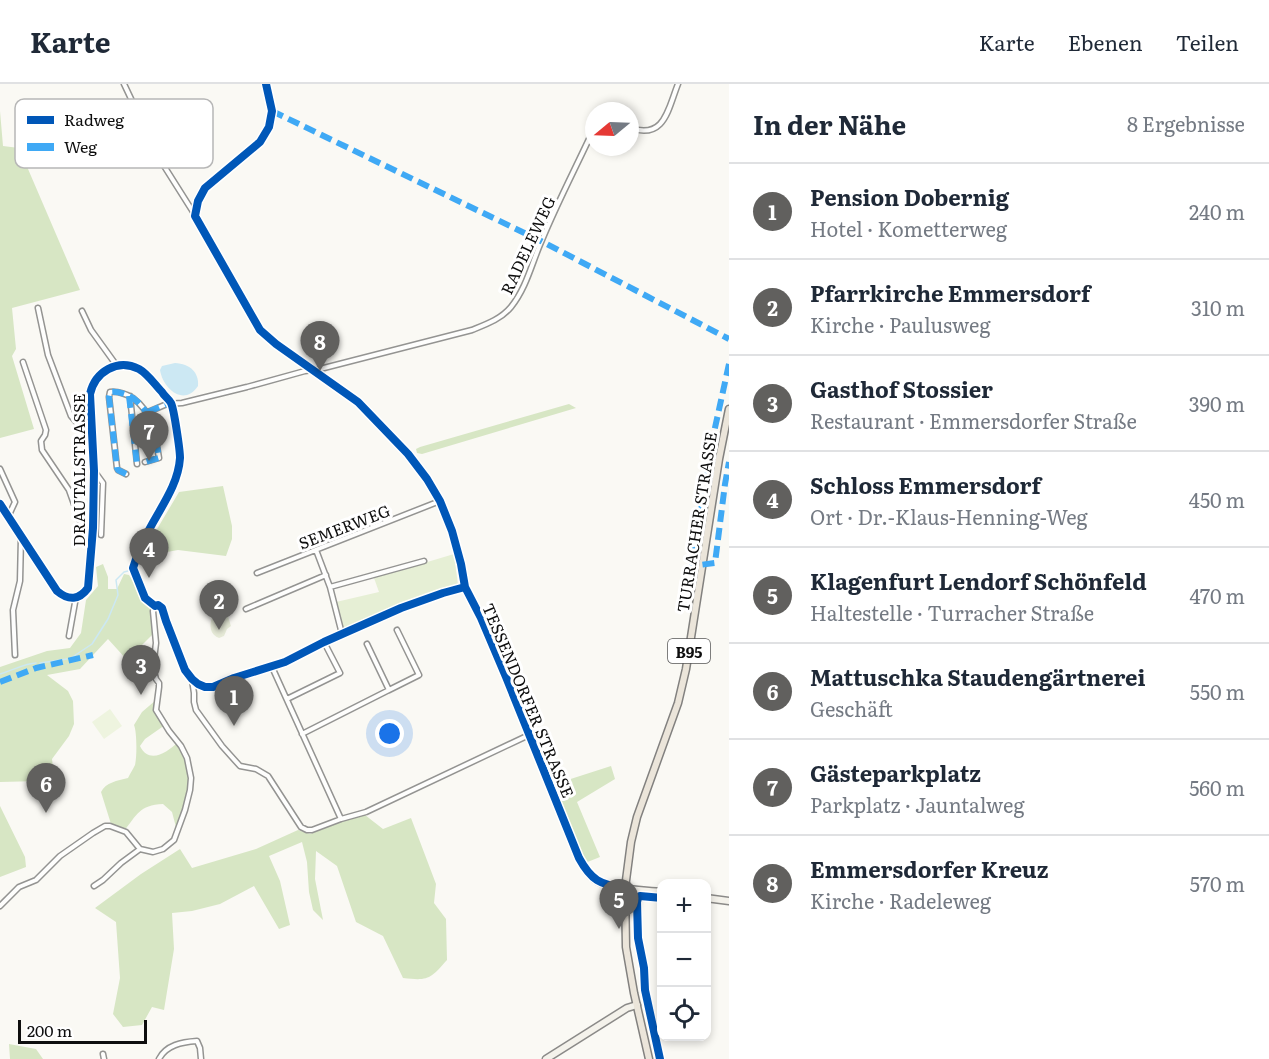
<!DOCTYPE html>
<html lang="de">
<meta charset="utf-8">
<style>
body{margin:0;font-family:Literata,serif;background:#f6f6f7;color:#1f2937}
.controls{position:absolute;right:18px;bottom:18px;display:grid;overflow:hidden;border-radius:12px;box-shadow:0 3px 9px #0003}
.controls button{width:54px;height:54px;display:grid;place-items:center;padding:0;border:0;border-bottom:2px solid #e0e1e3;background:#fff;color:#1f2937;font:30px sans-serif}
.compass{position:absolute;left:585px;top:18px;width:54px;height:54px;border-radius:50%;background:#fff;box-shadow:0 3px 9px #0003;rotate:251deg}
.scale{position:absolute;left:18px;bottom:15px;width:129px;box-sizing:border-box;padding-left:6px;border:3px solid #0e0e0e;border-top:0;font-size:16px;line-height:21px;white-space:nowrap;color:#0e0e0e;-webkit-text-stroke:4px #fff;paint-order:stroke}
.you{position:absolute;left:390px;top:650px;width:21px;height:21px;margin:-15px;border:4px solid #fff;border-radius:50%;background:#1a73e8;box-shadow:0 0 0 9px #1a73e833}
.badge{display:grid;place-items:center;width:39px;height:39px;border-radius:50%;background:#61605e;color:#fff;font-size:20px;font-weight:700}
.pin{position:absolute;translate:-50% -50px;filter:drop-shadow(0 2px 3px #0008)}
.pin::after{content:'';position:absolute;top:32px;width:21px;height:18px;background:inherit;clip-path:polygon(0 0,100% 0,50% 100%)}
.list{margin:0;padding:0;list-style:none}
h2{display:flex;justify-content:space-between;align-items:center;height:78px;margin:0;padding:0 24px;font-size:26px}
h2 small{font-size:20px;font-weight:400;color:#747a83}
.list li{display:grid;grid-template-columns:39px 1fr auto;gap:18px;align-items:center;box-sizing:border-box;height:96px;padding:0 24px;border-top:2px solid #e0e1e3}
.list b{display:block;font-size:22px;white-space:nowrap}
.list p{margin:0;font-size:20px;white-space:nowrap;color:#747a83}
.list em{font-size:20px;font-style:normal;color:#747a83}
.icon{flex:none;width:33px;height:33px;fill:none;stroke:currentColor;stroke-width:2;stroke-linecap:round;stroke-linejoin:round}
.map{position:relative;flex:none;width:729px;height:975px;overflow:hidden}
header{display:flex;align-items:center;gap:36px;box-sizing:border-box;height:84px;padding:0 30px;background:#fff;border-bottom:2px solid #e0e1e3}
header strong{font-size:28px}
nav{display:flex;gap:33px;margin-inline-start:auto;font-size:21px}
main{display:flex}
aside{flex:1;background:#fff}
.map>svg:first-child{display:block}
.green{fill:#e6efd5}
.forest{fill:#d7e6c4}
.cemetery{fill:#e7ebd8}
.pitch{fill:#eef4df}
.water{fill:#cce8f3}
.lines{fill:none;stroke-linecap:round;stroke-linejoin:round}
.stream{stroke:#cce8f3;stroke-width:1.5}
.street-casing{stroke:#949492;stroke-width:7}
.secondary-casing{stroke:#8b8a88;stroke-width:9}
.primary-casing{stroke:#82817f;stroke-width:9}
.street{stroke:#fefefd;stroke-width:4}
.secondary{stroke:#f4f2eb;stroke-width:6}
.primary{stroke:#ebe5da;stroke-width:6}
.quiet{stroke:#3fa9f5;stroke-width:6;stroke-dasharray:12 6;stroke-linecap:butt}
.cycleway-casing{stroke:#fff;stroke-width:11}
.cycleway{stroke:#0057b8;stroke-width:8}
.labels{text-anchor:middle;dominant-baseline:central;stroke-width:6;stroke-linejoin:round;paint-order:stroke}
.shield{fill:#fff;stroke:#565656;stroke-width:1.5}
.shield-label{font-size:15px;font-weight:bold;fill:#0e0e0e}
.street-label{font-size:16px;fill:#0e0e0e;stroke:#fff}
.key{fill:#fff;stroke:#b7b7b7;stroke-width:1.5}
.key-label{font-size:16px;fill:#0e0e0e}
</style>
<header>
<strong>Karte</strong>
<nav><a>Karte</a><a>Ebenen</a><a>Teilen</a></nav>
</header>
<main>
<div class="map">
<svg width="729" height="975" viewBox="0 0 729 975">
<rect width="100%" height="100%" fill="#faf9f4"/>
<path class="green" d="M454,470l4,31 -27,10 -88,35 -7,-28 43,-10 -5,-14z"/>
<path class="forest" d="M0,27l3,35 16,2 61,142 -68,18 4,41 -4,7 22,73 -34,9z
M569,320l7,4 -154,46 -5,-1 -1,-4 4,-2z
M223,402l9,40v13l-6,17 -48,-6 -22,4 -9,-8 32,-54z
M103,480l5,13v12h9l7,-15 5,1 22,35 2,24 -26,26 -19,-21 -28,30 -33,6 21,16 5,10 1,23 -5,12 -17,23 2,17 -14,5 -40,1v-115l47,-16 23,-3 11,-15 5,-33 12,-14 -2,-19z
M156,616l2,14 7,11 -20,14 -5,7c9,19 28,6 38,-4l5,7 8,32 -14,50 -5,-19 -9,-8c-24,1 -26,11 -39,27l-9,-3 -4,-4 -10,-32c5,-10 16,-11 27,-14 2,-4 5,-9 7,-13 2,-8 2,-33 -1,-40l8,-13z
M611,682l4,13 -38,23 23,55 -15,6 -33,-78z
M0,722l25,51 1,10 -26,10z
M365,731l18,14 28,-11 25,66 -2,19 12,16 1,41c-17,19 -18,21 -44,18l-20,-42 -27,-14 -19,-56 -21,-15 -1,28 8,41 -10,-10 -4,-18 -2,-30 -5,-20 -33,14 11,25 10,44 -11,4 -25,-43 -34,18 -28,7 -20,2 2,36 -10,61 -12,-3 -10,18 -19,2 -10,-13 7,-36 -4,-56 -21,-14 46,-34 39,-25 12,19 64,-19 42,-19 12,4 31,-12z
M9,960l27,5 7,10h-33z"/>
<path class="cemetery" d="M215,519l9,1 7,22 -4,3 -3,7 -5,2c-9,-3 -10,-13 -7,-20l-2,-2z"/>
<path class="pitch" d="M110,625l12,17 -18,13 -12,-17z"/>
<path class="water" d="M175,279c15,1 24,9 23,23 -14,21 -35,3 -38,-16l2,-4z"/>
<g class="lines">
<path class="stream" d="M71,574l21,-14 16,-25 10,-24 -2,-15 8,-8 4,-1
M40,579l27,-4
M0,590c11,-3 26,-11 36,-11"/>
<g class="street-casing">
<path id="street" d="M124,0l35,74 36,57
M630,44c35,12 38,-19 48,-44
M38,224l10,47 23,61 6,7 15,3
M82,227l9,19 26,36
M23,278l23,68 -1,5 -4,6 1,9 27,40 11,31 13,7
M130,312l7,68
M148,328l19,-8 15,-1 65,-16 58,-16 15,-2 152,-39c15,-6 29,-11 39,-23 16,-20 21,-45 31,-67 14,-34 31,-67 47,-101l5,-7
M0,385l15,33 -6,13
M95,388l8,11 -2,52
M126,390l-8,-4 -1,-2 -8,-71 1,-5c8,-1 16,2 23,6 20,15 22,36 26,60l-14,4
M0,420l57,87c12,10 22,9 31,-3l5,-60 1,-57 -4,-77c5,-22 27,-36 49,-25 9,5 16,16 23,23 2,4 7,7 9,11 3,6 9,47 9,55 -2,31 -25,56 -37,84 -4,8 -7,17 -10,26l12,30 10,8 3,-1 4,3 4,13 19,49 7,9 6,5 7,3h8l21,-9 51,-16 39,-20 77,-34 42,-15 22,-6
M316,466l14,37 12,47
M257,489l183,-72
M330,503l94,-26
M246,525l80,-34
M69,552l7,-39
M15,571l-2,-45 7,-29 1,-44
M272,583l69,152
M192,596l2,13v9l2,8 26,36 18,20 16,3 12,7 33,51 6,3h5l29,-11 25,-7 163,-77
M389,606l30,-15 -22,-45
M287,615l53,-26 -16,-31
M302,650l87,-44 -22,-46
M94,802l9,-6 18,-17 19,-14
M0,822l19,-19 17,-7 24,-24 33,-23 12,-7h5l16,6 14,17 13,3 10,-3 11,-9 11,-30 5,-20 1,-12 -4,-20 -6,-12 -12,-15 -13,-21 3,-23v-4l-3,-4 -3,-11 3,-25 -3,-32 2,-5
M103,970l1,5
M159,975c7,-14 23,-17 38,-18l3,7 1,11"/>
</g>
<g class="secondary-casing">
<path id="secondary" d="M266,0l6,27 -3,16 -9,15 -55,46 -7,13 -3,15 65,114 16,14 82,58 50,52 19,25 13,22 12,30 9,33 4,23 16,31 25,59 73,181c5,10 11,20 22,25 14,7 44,7 61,9
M706,814l23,3
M546,975l81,-51 10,-3"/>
</g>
<g class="primary-casing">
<path id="primary" d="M649,975l-15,-66 -8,-46 -1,-59 6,-46 6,-25 41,-114 8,-34 33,-210 10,-50"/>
</g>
<use href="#street" class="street"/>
<use href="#secondary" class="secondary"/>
<use href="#primary" class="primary"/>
<path class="quiet" d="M272,27l269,130 188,98
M729,280l-18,82 -19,120 23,-3 10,-79 4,-22
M129,312l8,68
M148,328l19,-8
M126,390l-8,-4 -1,-2 -8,-71 1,-5c8,-1 16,2 23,6 20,15 22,36 26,60l-14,4
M0,598l36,-14 57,-13"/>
<g class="cycleway-casing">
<path id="cycleway" d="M266,0l6,27 -3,16 -9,15 -55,46 -7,13 -3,15 65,114 16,14 82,58 50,52 19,25 13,22 12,30 9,33 4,23 16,31 25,59 73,181c12,22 21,27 46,30
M0,420l57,87c12,10 22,9 31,-3l5,-60 1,-57 -4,-77c5,-22 27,-36 49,-25 9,5 16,16 23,23 2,4 7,7 9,11 3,6 9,47 9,55 -2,31 -25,56 -37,84 -4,8 -7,17 -10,26l12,30 10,8 3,-1 4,3 4,13 19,49 7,9 6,5 7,3h8l21,-9 51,-16 39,-20 77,-34 42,-15 22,-6
M660,975l-15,-69 -1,-22 -6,-30 -1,-36 1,-4 2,-2 22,2"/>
</g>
<use href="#cycleway" class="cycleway"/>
</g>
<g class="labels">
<rect class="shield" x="668" y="555" width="42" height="24" rx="4.5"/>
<g class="shield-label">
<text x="689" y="567">B95</text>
</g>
<g class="street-label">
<text transform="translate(527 161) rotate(-65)">RADELEWEG</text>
<text transform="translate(78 386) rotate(-90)">DRAUTALSTRASSE</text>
<text transform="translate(696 438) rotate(-81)">TURRACHER STRASSE</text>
<text transform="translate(344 442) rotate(-21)">SEMERWEG</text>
<text transform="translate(529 616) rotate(67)">TESSENDORFER STRASSE</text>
</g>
</g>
<rect x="15" y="15" width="198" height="69" rx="9" class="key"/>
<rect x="27" y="32" width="27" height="8" fill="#0057b8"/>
<rect x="27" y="59" width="27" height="8" fill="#3fa9f5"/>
<g class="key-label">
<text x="64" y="42">Radweg</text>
<text x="64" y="69">Weg</text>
</g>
</svg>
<div class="controls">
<button>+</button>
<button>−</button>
<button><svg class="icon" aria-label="locate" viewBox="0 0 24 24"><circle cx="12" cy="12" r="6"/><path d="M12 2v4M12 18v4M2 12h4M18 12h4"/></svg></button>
</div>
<svg class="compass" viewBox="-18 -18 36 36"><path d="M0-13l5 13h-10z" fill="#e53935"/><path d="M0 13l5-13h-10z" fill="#747a83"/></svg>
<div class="scale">200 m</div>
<div class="you"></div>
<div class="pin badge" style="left:234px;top:642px">1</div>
<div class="pin badge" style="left:219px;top:546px">2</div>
<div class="pin badge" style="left:141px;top:611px">3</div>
<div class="pin badge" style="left:149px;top:494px">4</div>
<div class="pin badge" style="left:619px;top:845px">5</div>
<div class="pin badge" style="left:46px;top:729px">6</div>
<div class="pin badge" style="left:149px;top:377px">7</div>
<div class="pin badge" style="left:320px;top:287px">8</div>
</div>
<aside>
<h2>In der Nähe<small>8 Ergebnisse</small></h2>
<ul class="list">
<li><span class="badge">1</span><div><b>Pension Dobernig</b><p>Hotel · Kometterweg</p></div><em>240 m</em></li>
<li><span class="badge">2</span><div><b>Pfarrkirche Emmersdorf</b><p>Kirche · Paulusweg</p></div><em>310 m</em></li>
<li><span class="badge">3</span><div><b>Gasthof Stossier</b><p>Restaurant · Emmersdorfer Straße</p></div><em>390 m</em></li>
<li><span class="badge">4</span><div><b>Schloss Emmersdorf</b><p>Ort · Dr.-Klaus-Henning-Weg</p></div><em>450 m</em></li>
<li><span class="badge">5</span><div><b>Klagenfurt Lendorf Schönfeld</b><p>Haltestelle · Turracher Straße</p></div><em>470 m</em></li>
<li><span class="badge">6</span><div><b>Mattuschka Staudengärtnerei</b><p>Geschäft</p></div><em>550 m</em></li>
<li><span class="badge">7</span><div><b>Gästeparkplatz</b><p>Parkplatz · Jauntalweg</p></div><em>560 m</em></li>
<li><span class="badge">8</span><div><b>Emmersdorfer Kreuz</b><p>Kirche · Radeleweg</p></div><em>570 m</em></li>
</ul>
</aside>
</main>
